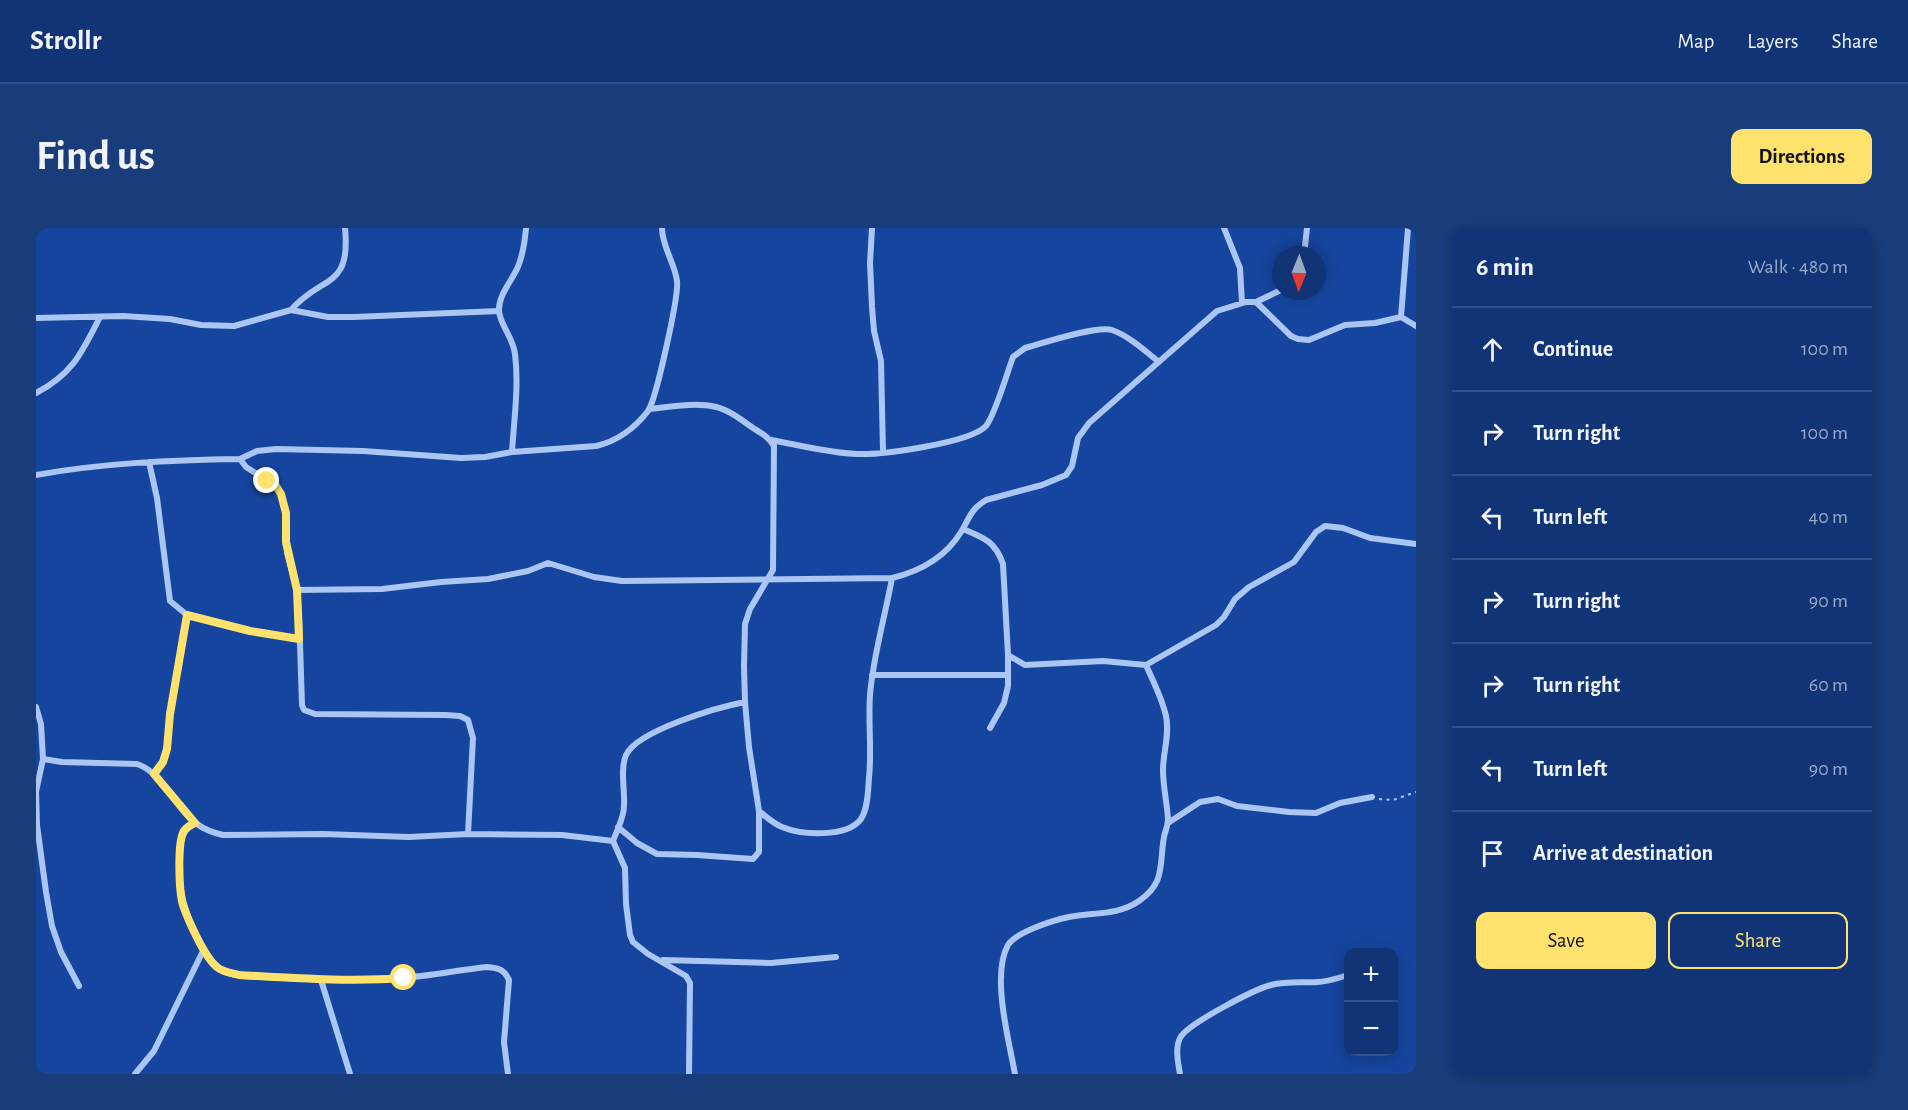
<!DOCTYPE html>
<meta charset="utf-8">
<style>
body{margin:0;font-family:"Alegreya Sans",sans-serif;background:#193c7b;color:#f1f3f6}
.controls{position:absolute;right:18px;bottom:18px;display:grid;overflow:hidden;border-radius:12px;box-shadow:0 3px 15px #0003}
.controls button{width:54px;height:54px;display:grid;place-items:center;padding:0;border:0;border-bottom:2px solid #304f88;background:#103476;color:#f1f3f6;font:30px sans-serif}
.compass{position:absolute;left:1236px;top:18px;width:54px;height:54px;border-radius:50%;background:#103476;box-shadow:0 3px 15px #0003;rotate:181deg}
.stop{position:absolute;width:18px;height:18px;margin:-14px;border:4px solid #ffe26e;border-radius:50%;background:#fff}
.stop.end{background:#ffe26e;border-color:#fff;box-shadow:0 2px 6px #0008}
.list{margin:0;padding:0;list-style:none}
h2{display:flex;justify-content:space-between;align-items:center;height:78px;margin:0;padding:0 24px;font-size:26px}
h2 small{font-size:20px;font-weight:400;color:#9caac5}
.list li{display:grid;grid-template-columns:39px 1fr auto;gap:18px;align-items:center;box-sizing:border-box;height:84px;padding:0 24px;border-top:2px solid #304f88}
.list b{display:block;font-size:22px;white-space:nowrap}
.list em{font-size:20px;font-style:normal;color:#9caac5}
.actions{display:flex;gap:12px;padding:18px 24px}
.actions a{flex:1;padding:14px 0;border:2px solid #ffe26e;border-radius:12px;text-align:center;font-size:21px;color:#ffe26e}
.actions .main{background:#ffe26e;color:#111}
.icon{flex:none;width:33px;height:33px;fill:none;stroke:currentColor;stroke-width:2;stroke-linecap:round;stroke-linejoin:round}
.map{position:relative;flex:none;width:1380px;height:846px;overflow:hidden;border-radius:12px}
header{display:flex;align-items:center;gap:36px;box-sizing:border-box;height:84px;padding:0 30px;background:#103476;border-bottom:2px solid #304f88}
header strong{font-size:28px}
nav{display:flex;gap:33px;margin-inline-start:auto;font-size:21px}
.intro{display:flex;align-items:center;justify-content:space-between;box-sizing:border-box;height:144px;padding:0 36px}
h1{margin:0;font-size:42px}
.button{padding:15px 27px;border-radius:12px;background:#ffe26e;color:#111;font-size:21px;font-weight:700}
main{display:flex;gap:36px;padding:0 36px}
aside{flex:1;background:#103476;border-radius:12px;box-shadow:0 3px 15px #0003}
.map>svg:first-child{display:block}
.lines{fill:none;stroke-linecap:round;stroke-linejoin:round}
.path{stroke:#acc6f3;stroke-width:2;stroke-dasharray:3 4.5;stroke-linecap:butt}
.street{stroke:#acc6f3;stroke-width:6}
.route{stroke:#ffe26e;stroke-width:8}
</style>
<header>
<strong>Strollr</strong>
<nav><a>Map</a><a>Layers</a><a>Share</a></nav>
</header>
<div class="intro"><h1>Find us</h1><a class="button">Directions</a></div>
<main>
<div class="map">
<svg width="1380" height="846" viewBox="0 0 1380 846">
<rect width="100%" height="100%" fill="#15459e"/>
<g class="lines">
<path class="path" d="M1343,571l14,1 23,-8"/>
<path class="street" d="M836,0l-2,35 2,44 2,24 7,30 2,91
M1188,0l16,40 2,35
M1268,27l3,-27
M1220,74l35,34 7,3 11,1 36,-15 30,-2 26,-6 15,9
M255,82c31,-36 60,-20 54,-82
M1365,89l7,-89
M0,90l87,-2 47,3 31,6 33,1 57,-16 37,7h26l145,-6
M0,165c37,-19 46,-41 64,-76
M735,212c28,5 57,13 86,14 25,1 113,-11 129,-28 9,-11 21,-53 27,-69l12,-9c18,-5 72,-23 87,-18 17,6 33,21 47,32
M476,224c2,-32 7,-66 3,-98 -2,-17 -15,-29 -16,-43 -1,-17 15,-32 20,-47 4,-11 6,-24 7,-36
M204,231l17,-8 19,-2 87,2 98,7 24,-1 27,-5 84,-6c22,-5 38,-17 52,-35 8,-11 31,-115 29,-130 -2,-18 -15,-34 -15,-53
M113,234l8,36 13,103 17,14 63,16 49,8
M0,247c67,-12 135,-15 204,-16l6,8 30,19 5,8 5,19 1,40 10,37 2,23 3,92 2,5 11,4 130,1 15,1 8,4 5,18 -5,96
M927,301c21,9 32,12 40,35l5,91v31l-4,17 -14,25
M261,362l85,-1 59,-7 47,-3 40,-8 20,-8 46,14 28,4 270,-3
M972,427l17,10 78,-4 43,4 70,-40 8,-8 11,-18 14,-12 45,-25 22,-30 9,-6 18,2 27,10 46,6
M836,447h136
M0,479l5,17 2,35 19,3 75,2c27,9 37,44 60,60 8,6 17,9 26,11l100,-1 86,3 59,-3 94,1 51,6
M7,531l-7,33 1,33 9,67 6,34 9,26 18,34
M118,546l9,-11 4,-14 3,-35 17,-99
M723,583c7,6 15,13 23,16 19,8 65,11 79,-8 7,-10 7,-29 8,-41 3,-27 -1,-55 1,-83 3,-39 15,-78 22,-117 29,-7 53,-20 69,-46 9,-15 9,-22 25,-32l56,-15 24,-10 6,-9 6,-28 11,-15 128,-112 29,-9h10l25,-12
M159,595c-20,8 -15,38 -15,57 1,24 18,70 36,87 13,11 37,9 53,10 44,3 88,5 132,1 29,-2 57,-8 86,-11 11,1 17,2 22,13l-5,62 4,32
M1132,595l32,-21 18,-3 19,7 52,6 27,1 24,-10 32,-6
M582,599l19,16 20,11 40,1 56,4 6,-7v-41l-10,-64 -4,-45 -1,-36 1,-42 5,-15 23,-39 1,-124c-5,-9 -13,-13 -21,-18 -11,-8 -24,-18 -37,-21 -21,-5 -46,0 -67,2
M627,732l108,3 65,-6
M285,752l29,94
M99,846l19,-23 50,-102
M653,846l1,-91 -4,-7 -38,-22 -15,-12 -3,-7 -4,-31 -1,-36 -12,-27c4,-11 11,-23 11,-35 1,-16 -4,-36 2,-51 12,-25 93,-48 119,-53
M979,846c-6,-33 -24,-99 -7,-129 8,-13 46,-25 61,-28 24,-5 48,-1 70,-16 27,-18 20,-37 25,-64 1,-6 4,-11 4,-18 -1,-16 -5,-33 -5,-49 0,-18 7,-36 3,-54 -4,-18 -13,-35 -20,-51
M1144,846c-2,-11 -5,-26 0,-36 7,-14 75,-49 91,-53 15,-4 31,-2 46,-3 11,0 21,-4 31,-7"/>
</g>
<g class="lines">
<path class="route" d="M231,253l9,5 5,8 5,19v29l11,48 2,49 -49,-8 -63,-16 -17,99 -3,35 -4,13 -9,12 41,49c-4,2 -8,3 -11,8 -7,11 -5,61 -1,74 5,15 22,53 34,62 5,5 15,6 22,8 55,3 110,7 165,3"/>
</g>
</svg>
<div class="controls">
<button>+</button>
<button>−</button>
</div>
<svg class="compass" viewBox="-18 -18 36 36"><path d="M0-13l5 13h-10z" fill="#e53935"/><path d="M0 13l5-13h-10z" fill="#9caac5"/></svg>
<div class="stop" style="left:368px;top:750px"></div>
<div class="stop end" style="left:231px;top:253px"></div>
</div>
<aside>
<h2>6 min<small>Walk · 480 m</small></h2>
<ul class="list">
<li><svg class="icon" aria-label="ahead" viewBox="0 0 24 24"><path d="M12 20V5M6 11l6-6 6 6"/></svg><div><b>Continue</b></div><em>100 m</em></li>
<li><svg class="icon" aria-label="right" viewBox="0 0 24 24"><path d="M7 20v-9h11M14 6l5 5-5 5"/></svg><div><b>Turn right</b></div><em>100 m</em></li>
<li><svg class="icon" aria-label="left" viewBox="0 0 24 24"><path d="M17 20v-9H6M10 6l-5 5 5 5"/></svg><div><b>Turn left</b></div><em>40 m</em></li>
<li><svg class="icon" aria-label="right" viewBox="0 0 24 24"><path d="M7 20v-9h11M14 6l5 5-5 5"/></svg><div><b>Turn right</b></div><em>90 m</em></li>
<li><svg class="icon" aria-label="right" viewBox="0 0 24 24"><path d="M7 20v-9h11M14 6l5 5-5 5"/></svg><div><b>Turn right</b></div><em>60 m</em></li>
<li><svg class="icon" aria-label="left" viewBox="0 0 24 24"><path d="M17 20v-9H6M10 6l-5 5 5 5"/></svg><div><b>Turn left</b></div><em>90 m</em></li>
<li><svg class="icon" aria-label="arrive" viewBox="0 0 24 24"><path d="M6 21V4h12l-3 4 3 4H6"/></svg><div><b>Arrive at destination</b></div></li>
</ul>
<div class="actions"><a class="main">Save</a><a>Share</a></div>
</aside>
</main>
